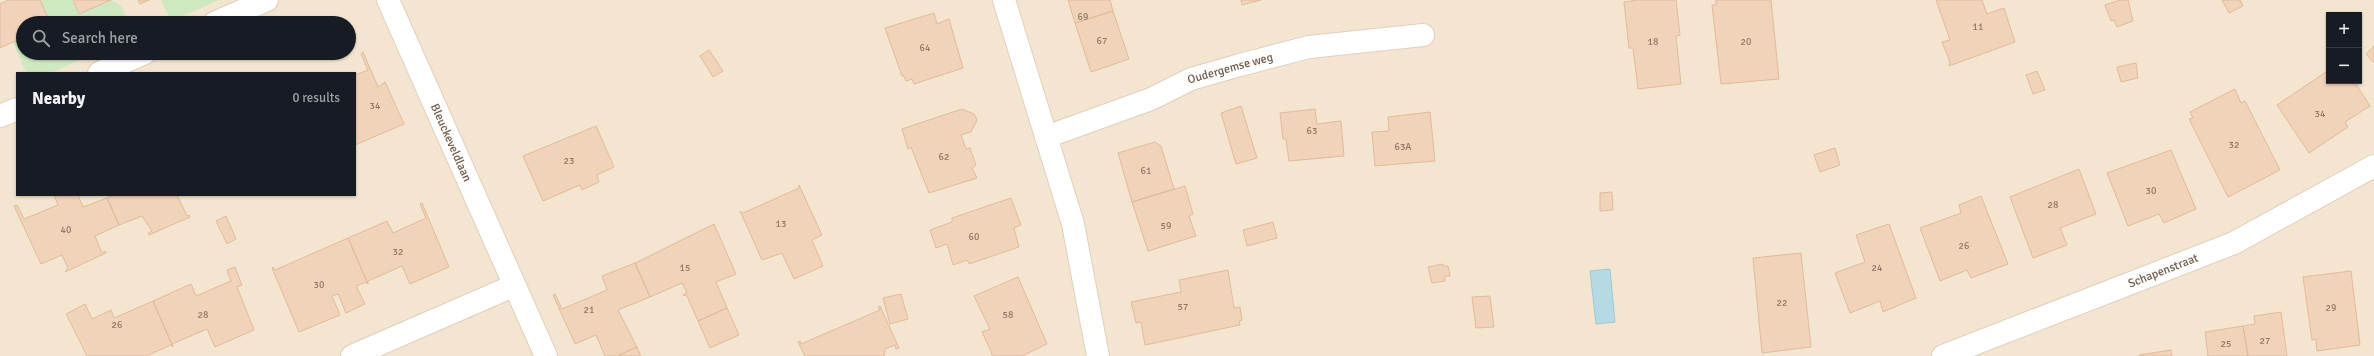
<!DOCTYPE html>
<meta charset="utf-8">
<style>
body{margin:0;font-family:Signika,sans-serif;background:#20242c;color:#f1f3f6}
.controls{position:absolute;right:12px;top:12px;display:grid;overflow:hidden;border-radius:0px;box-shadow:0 1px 3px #0004}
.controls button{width:36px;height:36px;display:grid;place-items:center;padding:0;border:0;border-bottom:1px solid #363941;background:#171b24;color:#f1f3f6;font:20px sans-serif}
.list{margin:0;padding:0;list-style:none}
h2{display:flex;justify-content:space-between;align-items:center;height:52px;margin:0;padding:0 16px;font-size:17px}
h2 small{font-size:13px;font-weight:400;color:#9ea1a6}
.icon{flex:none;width:22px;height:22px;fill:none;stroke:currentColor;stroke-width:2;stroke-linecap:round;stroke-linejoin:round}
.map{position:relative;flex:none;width:2374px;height:356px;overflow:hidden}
.search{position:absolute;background:#171b24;box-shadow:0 1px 3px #0004;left:16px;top:16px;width:340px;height:44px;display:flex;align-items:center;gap:10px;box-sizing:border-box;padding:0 14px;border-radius:22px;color:#9ea1a6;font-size:15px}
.panel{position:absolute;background:#171b24;box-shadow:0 1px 3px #0004;left:16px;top:72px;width:340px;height:124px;border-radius:0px}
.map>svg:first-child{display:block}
.residential{fill:#f3e5d0;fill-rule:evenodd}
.green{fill:#cee8c0}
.water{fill:#b6dae4;stroke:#9dc9d6}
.building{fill:#f0d3b9;stroke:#e2bb9a}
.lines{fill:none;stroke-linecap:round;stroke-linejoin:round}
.minor-casing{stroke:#dfd0bd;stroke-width:24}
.minor{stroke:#fff;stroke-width:22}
.labels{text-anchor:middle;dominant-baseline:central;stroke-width:3;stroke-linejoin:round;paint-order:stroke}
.number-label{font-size:10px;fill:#927865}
.street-label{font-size:12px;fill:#725a49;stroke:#fff7e7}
</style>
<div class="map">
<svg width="2374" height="356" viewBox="0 0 2374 356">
<rect width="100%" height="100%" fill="#fbf3e1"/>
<path class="residential" d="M0,0h2374v356h-2374zM2329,15h30v66h-30zM23,23h326v30h-326zM17,73h338v122h-338z"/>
<path class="green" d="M40,0h33l6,14 32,-14 10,6 8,17h-79z
M161,0h58l-48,21z
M18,40l6,14 72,-1 -45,20h-25l-13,-31z"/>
<path class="water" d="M1610,269l5,53 -19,2 -6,-53z"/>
<path class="building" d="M8,0h32l10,23h-27v29l-5,-12 -18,8v-44z
M73,0h38l-32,14z
M138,0h11l-9,4z
M1068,0h42l3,11 -38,12z
M1241,0h20l-19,5z
M1638,0h38l4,35 -4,1 5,48 -43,5 -5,-41h-4l-5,-46z
M1716,0h55l8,79 -58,5 -9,-79h4z
M1936,0h46l5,14 17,-6 11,34 -66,24 1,-4 -8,-20 8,-2z
M2120,0h8l5,21 -16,6 -3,-7 -3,1 -6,-16z
M2222,0h18l3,6 -14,7z
M1113,11l16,48 -38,13 -16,-49z
M934,13l3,11 12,-5 14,49 -49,16 -2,-5 -6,2 -2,-5h-2l-17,-48z
M2374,46v17l-8,-9z
M709,50l14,21 -10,6 -13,-21z
M363,52l15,35 7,-5 19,42 -49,21v-70l13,-5 -7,-16z
M2136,63l2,15 -17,4 -4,-15z
M2329,70v11h25l16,25 -25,16 3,5 -39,26 -32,-48z
M2037,71l8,19 -12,4 -7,-19z
M2235,89l6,14 4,-2 35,69 -52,27 -39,-78 4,-1 -3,-6z
M1241,106l16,52 -21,6 -15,-51z
M962,109l12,5 3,6 -6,12 -10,3 5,14 4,-1 6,17 -4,3 5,10 -48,15 -18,-46 -3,2 -6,-20z
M1315,109l2,15 24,-3 3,35 -55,5 -3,-22h-3l-3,-26z
M1430,112l5,49 -60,5 -3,-34 17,-1 -1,-14z
M596,126l18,41 -17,8 2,7 -17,8 -2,-5 -37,16 -20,-45z
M1155,142l6,4 13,43 -42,13 -14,-49z
M1835,148l5,17 -20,7 -6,-17z
M2171,150l25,59 -32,14 -5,-9 -31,12 -21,-53z
M2079,169l17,45 -36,14 7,17 -34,13 -23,-61z
M799,185l23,50 -10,5 11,26 -29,13 -12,-26 -20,7 -22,-49 3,2 56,-25z
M1185,186l8,28 -4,2 7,20 -48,15 -16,-49z
M1612,192l1,18 -13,1v-18z
M54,195h24l5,12 24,-9 12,27 -24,11 7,17 3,-2 1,2 -41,19 3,-4 -6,-13 -21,9 -27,-58 3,-1 7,14 34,-14z
M113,195h64l10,21 2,-1 1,2 -41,18 -1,-2 4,-2 -10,-15 -23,9 -12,-27z
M1981,196l27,68 -37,14 -4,-8 -27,11 -20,-53 41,-15 -2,-8z
M1011,198l10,27 -7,3 5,19 -50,17 -2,-4 -14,5 -6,-21 -11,4 -6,-18 22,-8v-4z
M422,203l27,64 -39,17 -8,-18 -34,15v3l-20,-46 39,-17 6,12 33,-15 -6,-14z
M226,216l10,23 -9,5 -11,-23z
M1273,222l4,16 -30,8 -4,-16z
M714,224l22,50 -20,8 11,26 -29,13 -11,-25 -4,-1 4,-2 -5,-10 -32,14 -15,-34z
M1889,224l27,74 -33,14 -3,-11 -30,12 -15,-40 30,-11 -9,-27z
M348,238l20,46 -2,-2 -10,4 9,18 -19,9 -8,-19 -6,2 8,19 -41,17 -27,-64 1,-1 2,3z
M1801,253l10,94 -49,6 -9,-95z
M635,263l15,34 -32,13 19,37 -20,9h-12l-9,-21 -21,9 -22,-49 2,-1 7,15 45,-19 -5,-14z
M1443,264v2h5l2,10h-5v5l-13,2 -4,-16z
M235,267l7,18 -5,2 17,43 -39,17 -8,-18 -35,15 1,3 -20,-46 38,-17 5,12 35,-15 -4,-11z
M1228,270l6,38 6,-1 2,13 -3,1 1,4 -95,20 -4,-23 -5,1 -5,-21 50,-10 -2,-12z
M2351,271l9,74 -43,6 -1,-12 -4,1 -9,-63z
M1018,277l29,67 -25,12h-29l-11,-24 8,-3 -16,-33z
M901,294l7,25 -18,5 -7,-26z
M1490,296l4,31 -18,1 -4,-31z
M153,301l20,46 -2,-2 -25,11h-59l-21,-42 19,-10 7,15 19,-9 3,8z
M880,306l19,42 -3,1 -1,-4 -10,4 -1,7h-79l-7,-14 2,-1 1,3 79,-34 -2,-3z
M727,308l12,27 -29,13 -12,-27z
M2281,312l6,44h-39l-5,-30 12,-2 -1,-8z
M2243,326l5,30h-40l-3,-24z
M637,347l4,9h-24z
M2171,350l1,6h-33v-1z"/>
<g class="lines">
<g class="minor-casing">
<g id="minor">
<path id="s1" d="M388,0l158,356"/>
<path d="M1004,0l69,224 25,132"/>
<path d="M214,23l53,-23"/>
<path d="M99,73l46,-20"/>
<path d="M0,116l17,-7"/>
<path id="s2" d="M1046,137l105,-38 40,-20 49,-14 69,-18 114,-12"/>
<path d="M352,356l161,-70"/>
<path id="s3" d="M1943,356l291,-113 140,-77"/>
</g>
</g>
<use href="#minor" class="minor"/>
</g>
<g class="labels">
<g class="number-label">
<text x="1083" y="17">69</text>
<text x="1978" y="27">11</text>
<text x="1102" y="41">67</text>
<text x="1653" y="42">18</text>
<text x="1746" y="42">20</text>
<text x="925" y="48">64</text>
<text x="375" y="106">34</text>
<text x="2320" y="114">34</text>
<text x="1312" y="131">63</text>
<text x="2234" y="145">32</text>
<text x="1403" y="147">63A</text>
<text x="944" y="157">62</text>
<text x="569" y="161">23</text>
<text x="1146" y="171">61</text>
<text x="2151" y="191">30</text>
<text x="2053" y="205">28</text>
<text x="781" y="224">13</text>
<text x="1166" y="226">59</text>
<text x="66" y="230">40</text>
<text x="974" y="237">60</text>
<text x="1964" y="246">26</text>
<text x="398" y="252">32</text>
<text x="685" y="268">15</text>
<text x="1877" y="268">24</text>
<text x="319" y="285">30</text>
<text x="1782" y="303">22</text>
<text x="1183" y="307">57</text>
<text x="2331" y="308">29</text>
<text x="589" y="310">21</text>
<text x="203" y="315">28</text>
<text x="1008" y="315">58</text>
<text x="117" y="325">26</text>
<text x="2265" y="341">27</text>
<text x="2226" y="344">25</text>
</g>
<g class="street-label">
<text stroke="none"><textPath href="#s2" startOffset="197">Oudergemse weg</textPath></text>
<text stroke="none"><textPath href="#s1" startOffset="156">Bleuckeveldlaan</textPath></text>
<text stroke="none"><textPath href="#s3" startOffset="236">Schapenstraat</textPath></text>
</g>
</g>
</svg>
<div class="controls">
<button>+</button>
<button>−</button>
</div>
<div class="search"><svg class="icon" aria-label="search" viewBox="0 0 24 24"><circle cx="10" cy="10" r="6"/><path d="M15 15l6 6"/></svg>Search here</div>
<section class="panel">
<h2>Nearby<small>0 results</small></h2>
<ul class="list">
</ul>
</section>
</div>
